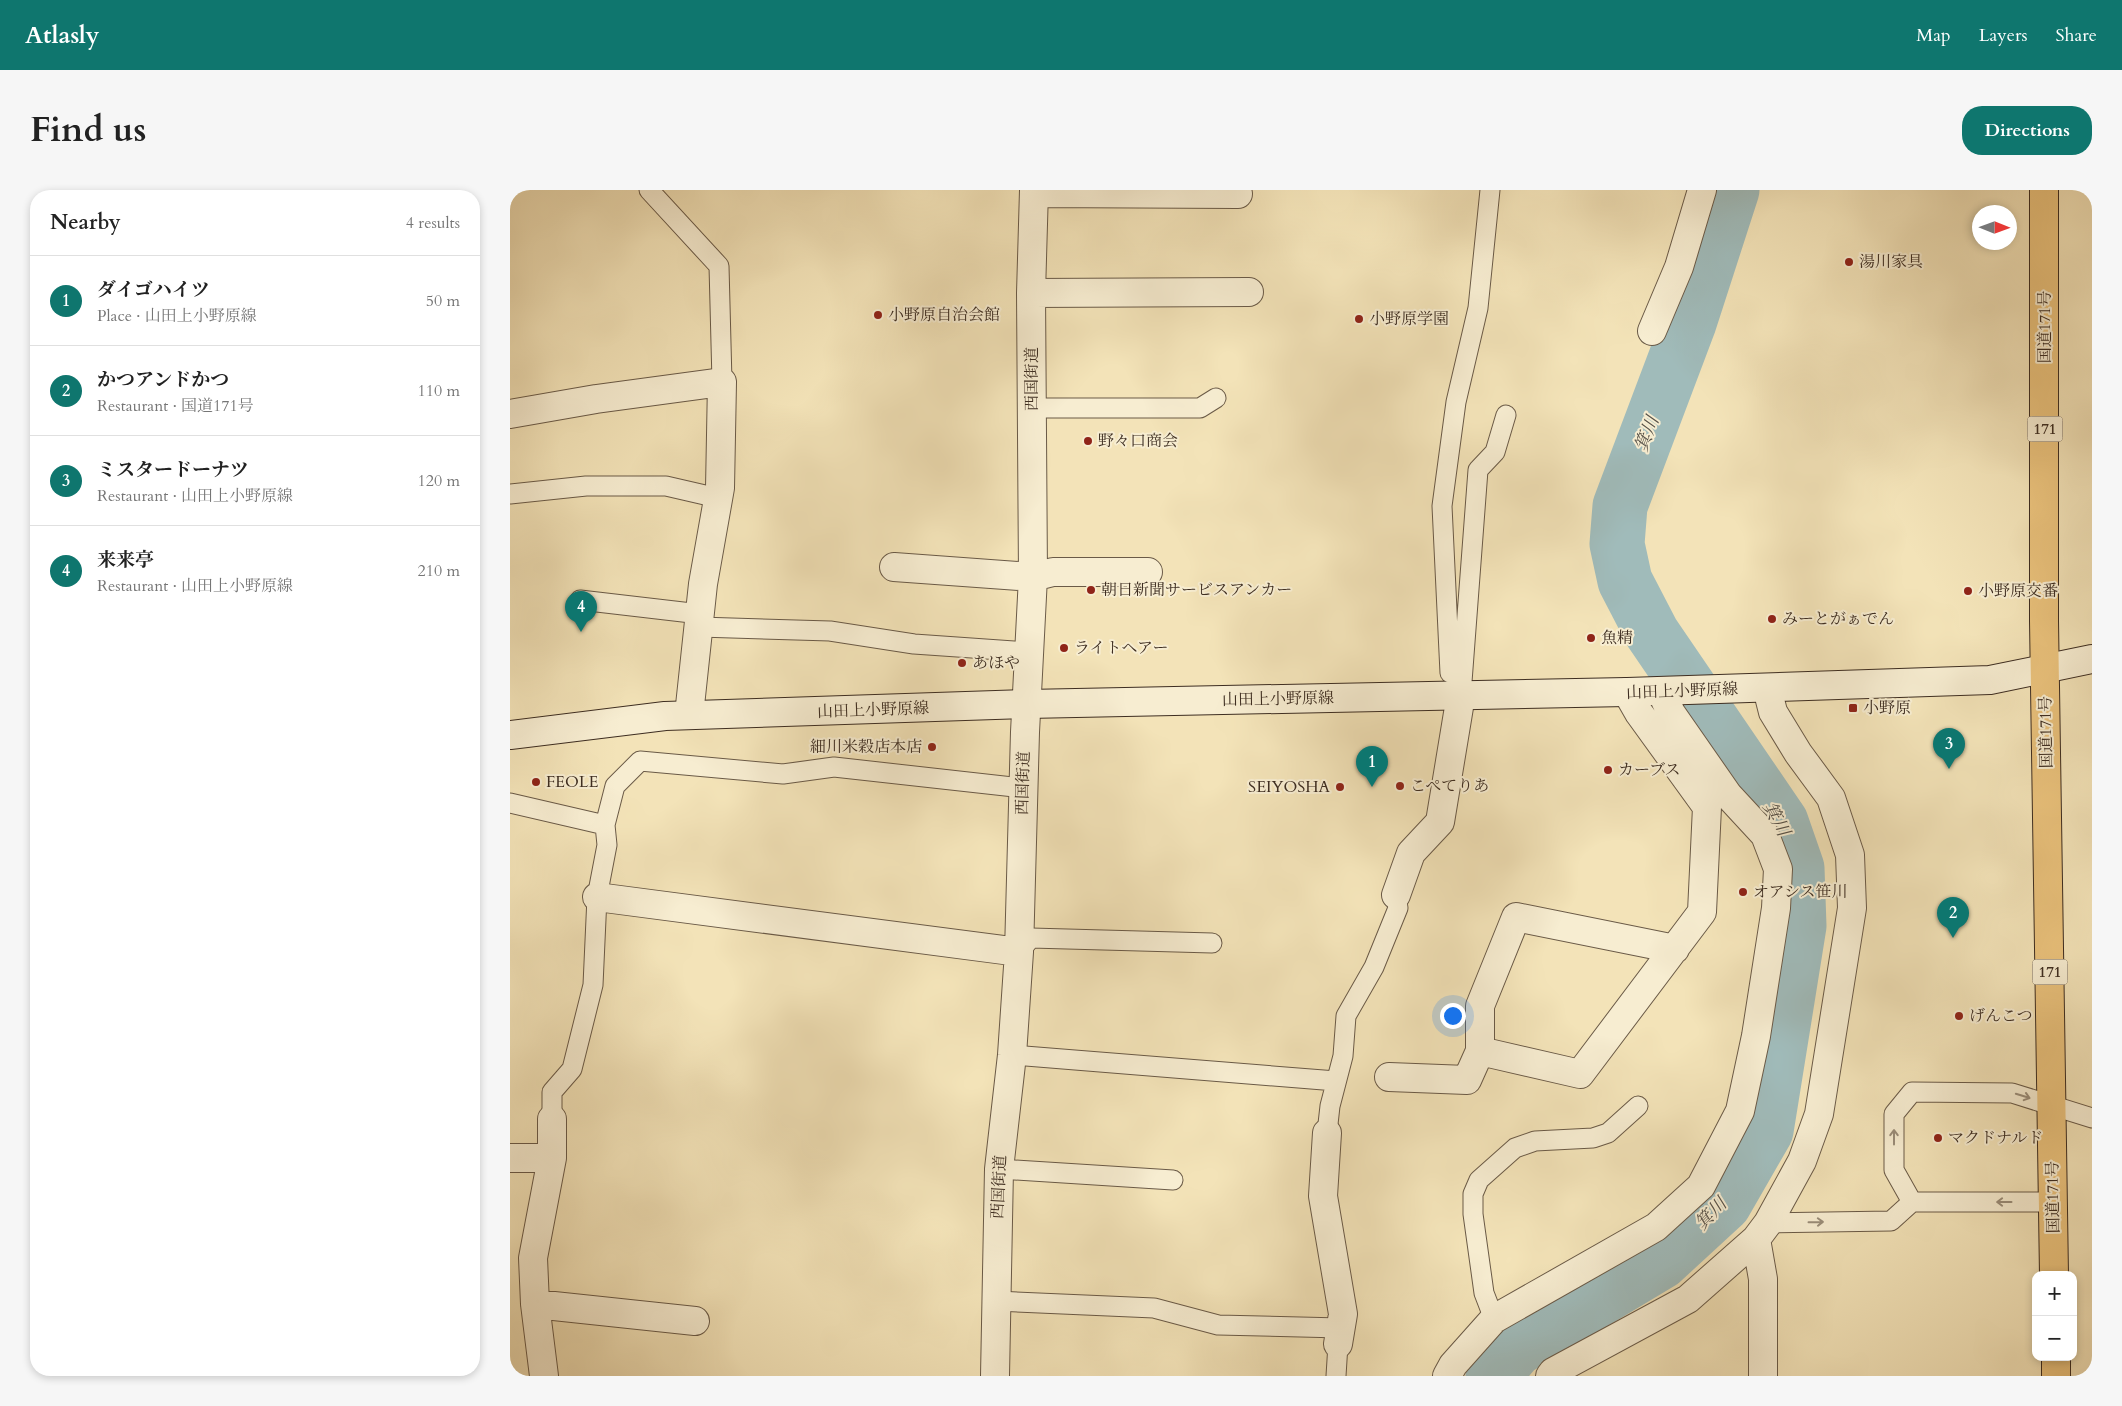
<!DOCTYPE html>
<meta charset="utf-8">
<style>
body{margin:0;font-family:Cardo,"Noto Serif JP",serif;background:#f6f6f6;color:#222}
.controls{position:absolute;right:15px;bottom:15px;display:grid;overflow:hidden;border-radius:10px;box-shadow:0 2px 8px #0003}
.controls button{width:45px;height:45px;display:grid;place-items:center;padding:0;border:0;border-bottom:1px solid #e0e0e0;background:#fff;color:#222;font:25px sans-serif}
.compass{position:absolute;left:1462px;top:15px;width:45px;height:45px;border-radius:50%;background:#fff;box-shadow:0 2px 8px #0003;rotate:91deg}
.you{position:absolute;left:942px;top:825px;width:18px;height:18px;margin:-12px;border:4px solid #fff;border-radius:50%;background:#1a73e8;box-shadow:0 0 0 8px #1a73e833}
.badge{display:grid;place-items:center;width:32px;height:32px;border-radius:50%;background:#0f766e;color:#fff;font-size:16px;font-weight:700}
.pin{position:absolute;translate:-50% -41px;filter:drop-shadow(0 1px 2px #0008)}
.pin::after{content:'';position:absolute;top:26px;width:18px;height:15px;background:inherit;clip-path:polygon(0 0,100% 0,50% 100%)}
.list{margin:0;padding:0;list-style:none}
h2{display:flex;justify-content:space-between;align-items:center;height:65px;margin:0;padding:0 20px;font-size:21px}
h2 small{font-size:16px;font-weight:400;color:#767676}
.list li{display:grid;grid-template-columns:32px 1fr auto;gap:15px;align-items:center;box-sizing:border-box;height:90px;padding:0 20px;border-top:1px solid #e0e0e0}
.list b{display:block;font-size:19px;white-space:nowrap}
.list p{margin:0;font-size:16px;white-space:nowrap;color:#767676}
.list em{font-size:16px;font-style:normal;color:#767676}
.map{position:relative;flex:none;width:1582px;height:1186px;overflow:hidden;border-radius:20px}
header{display:flex;align-items:center;gap:30px;box-sizing:border-box;height:70px;padding:0 25px;background:#0f766e;color:#fff}
header strong{font-size:24px}
nav{display:flex;gap:28px;margin-inline-start:auto;font-size:18px}
.intro{display:flex;align-items:center;justify-content:space-between;box-sizing:border-box;height:120px;padding:0 30px}
h1{margin:0;font-size:35px}
.button{padding:12px 22px;border-radius:20px;background:#0f766e;color:#fff;font-size:18px;font-weight:700}
main{display:flex;gap:30px;padding:0 30px}
aside{flex:1;background:#fff;border-radius:20px;box-shadow:0 2px 8px #0003}
.map>svg:first-child{display:block}
.lines{fill:none;stroke-linecap:round;stroke-linejoin:round}
.river{stroke:#a0bbba;stroke-width:55}
.lane-casing{stroke:#6a5a47;stroke-width:21}
.street-casing{stroke:#6a5a47;stroke-width:30}
.secondary-casing{stroke:#3d2d21;stroke-width:30}
.highway-casing{stroke:#3d2d21;stroke-width:30}
.lane{stroke:#f7edd1;stroke-width:19}
.street{stroke:#f7edd1;stroke-width:28}
.secondary{stroke:#f7edd1;stroke-width:28}
.highway{stroke:#eac27c;stroke-width:28}
.oneway{stroke:#9a8d79}
.poi-dot{fill:#8f2418;stroke:#f7edd1;stroke-width:2}
.labels{text-anchor:middle;dominant-baseline:central;stroke-width:4;stroke-linejoin:round;paint-order:stroke}
.shield{fill:#f7edd1;stroke:#756756;stroke-width:1}
.shield-label{font-size:15px;font-weight:bold;fill:#3d2d21}
.poi-label{font-size:16px;fill:#3d2d21;stroke:#f7edd1;text-anchor:start}
.street-label{font-size:16px;fill:#3d2d21;stroke:#f7edd1}
.water-label{font-size:18px;font-style:italic;fill:#565047;stroke:#f7edd1}
</style>
<header>
<strong>Atlasly</strong>
<nav><a>Map</a><a>Layers</a><a>Share</a></nav>
</header>
<div class="intro"><h1>Find us</h1><a class="button">Directions</a></div>
<main>
<aside>
<h2>Nearby<small>4 results</small></h2>
<ul class="list">
<li><span class="badge">1</span><div><b>ダイゴハイツ</b><p>Place · 山田上小野原線</p></div><em>50 m</em></li>
<li><span class="badge">2</span><div><b>かつアンドかつ</b><p>Restaurant · 国道171号</p></div><em>110 m</em></li>
<li><span class="badge">3</span><div><b>ミスタードーナツ</b><p>Restaurant · 山田上小野原線</p></div><em>120 m</em></li>
<li><span class="badge">4</span><div><b>来来亭</b><p>Restaurant · 山田上小野原線</p></div><em>210 m</em></li>
</ul>
</aside>
<div class="map">
<svg width="1582" height="1186" viewBox="0 0 1582 1186">
<rect width="100%" height="100%" fill="#f3e3b8"/>
<filter id="stains"><feTurbulence type="fractalNoise" baseFrequency=".004" numOctaves="4"/><feColorMatrix values="0 0 0 0 .2 0 0 0 0 .09 0 0 0 0 .02 0 0 0 .5 -.17"/></filter>
<radialGradient id="worn" r=".72"><stop offset=".6" stop-color="#630" stop-opacity="0"/><stop offset="1" stop-color="#630" stop-opacity=".3"/></radialGradient>
<g class="lines">
<path class="river" d="M983,1186l23,-27 145,-87 63,-58 42,-73 33,-205 -2,-58 -16,-46 -129,-189 -27,-52 -8,-37 3,-38 69,-183 43,-133"/>
<g class="lane-casing">
<path id="lane" d="M139,0l70,76 3,116
M522,218h168l16,-10
M0,304l76,-8h80l52,12
M70,410l120,14
M189,437l131,4 84,13 116,8
M940,483l-8,-167 14,-104 22,-94 12,-118
M951,505l17,-225 17,-18 11,-37
M0,613l95,22
M509,762l12,-14 181,5
M502,865l324,26
M42,929v-27l20,-23 21,-84 4,-88 10,-52 -2,-20 10,-39 25,-25 143,13 51,-7 189,21
M817,943l3,-27 13,-50 3,-40 28,-49 24,-59 -2,-13
M489,979l174,11
M1543,1012h-141l-18,-32v-56l18,-22 100,1 80,25
M1258,1033l123,-2 21,-19
M486,1111l158,7 64,17 123,3
M984,1129l-10,-26 -11,-79v-20l6,-14 36,-32 20,-7 58,-3 15,-5 30,-27
M826,1186l2,-32"/>
</g>
<g class="street-casing">
<path id="street" d="M524,3l204,1
M521,103l218,-1
M1142,141l27,-64 23,-77
M0,224l86,-15 126,-17 -2,106 -17,96 -14,131
M384,377l139,10 20,-5h95
M886,705l15,-42 29,-31 21,-127
M87,707l422,55
M970,861l100,23 122,-162 5,-105 -68,-94 -12,-21
M879,887l78,3 13,-29v-45l36,-89 159,32
M817,943l-4,63 20,118 -5,30
M0,968h42
M1246,1049l7,40v97
M25,1114l160,17
M34,1186l-9,-72 -2,-46 19,-100v-39
M485,1186l4,-207 13,-114 7,-103 6,-220 8,-155 -2,-284 3,-103
M937,1186l6,-11 41,-46 162,-92 45,-41 39,-75 16,-75 20,-128 2,-39 -13,-34 -37,-40 -57,-82 -10,-22
M1040,1186l3,-4 135,-73 68,-60 12,-16 34,-62 17,-47 33,-206 -2,-53 -19,-57 -33,-45 -25,-41 -6,-24"/>
</g>
<g class="secondary-casing">
<path id="secondary" d="M0,545l155,-19 362,-12 600,-12 363,-12 102,-21"/>
</g>
<g class="highway-casing">
<path id="highway" d="M1534,0v431l10,654
M1546,1167v19"/>
</g>
<use href="#lane" class="lane"/>
<use href="#street" class="street"/>
<use href="#secondary" class="secondary"/>
<use href="#highway" class="highway"/>
</g>
<defs><path id="oneway-shaft" d="M-6 0H5M1.5-3L5.5 0L1.5 3" fill="none" stroke-width="1.6" stroke-linecap="round" stroke-linejoin="round" transform="scale(1.25)"/></defs>
<g class="oneway">
<use href="#oneway-shaft" transform="translate(1513 906) rotate(17)"/>
<use href="#oneway-shaft" transform="translate(1384 947) rotate(-90)"/>
<use href="#oneway-shaft" transform="translate(1494 1012) rotate(-180)"/>
<use href="#oneway-shaft" transform="translate(1306 1032) rotate(-1)"/>
</g>
<g class="poi-dot">
<circle cx="1339" cy="72" r="5"/>
<circle cx="368" cy="125" r="5"/>
<circle cx="849" cy="129" r="5"/>
<circle cx="578" cy="251" r="5"/>
<circle cx="581" cy="400" r="5"/>
<circle cx="1458" cy="401" r="5"/>
<circle cx="1262" cy="429" r="5"/>
<circle cx="1081" cy="448" r="5"/>
<circle cx="554" cy="458" r="5"/>
<circle cx="452" cy="473" r="5"/>
<rect x="1338" y="513" width="10" height="10" rx="2.5"/>
<circle cx="422" cy="557" r="5"/>
<circle cx="1098" cy="580" r="5"/>
<circle cx="26" cy="592" r="5"/>
<circle cx="890" cy="596" r="5"/>
<circle cx="830" cy="597" r="5"/>
<circle cx="1233" cy="702" r="5"/>
<circle cx="1449" cy="826" r="5"/>
<circle cx="1428" cy="948" r="5"/>
</g>
<g class="labels">
<g class="shield">
<rect x="1517.5" y="226.5" width="35" height="25" rx="4"/>
<rect x="1522.5" y="769.5" width="35" height="25" rx="4"/>
</g>
<g class="shield-label">
<text x="1535" y="239">171</text>
<text x="1540" y="782">171</text>
</g>
<g class="poi-label">
<text x="1349" y="72">湯川家具</text>
<text x="378" y="125">小野原自治会館</text>
<text x="859" y="129">小野原学園</text>
<text x="588" y="251">野々口商会</text>
<text x="591" y="400">朝日新聞サービスアンカー</text>
<text x="1468" y="401">小野原交番</text>
<text x="1272" y="429">みーとがぁでん</text>
<text x="1091" y="448">魚精</text>
<text x="564" y="458">ライトヘアー</text>
<text x="462" y="473">あほや</text>
<text x="1353" y="518">小野原</text>
<text x="412" y="557" text-anchor="end">細川米穀店本店</text>
<text x="1108" y="580">カーブス</text>
<text x="36" y="592">FEOLE</text>
<text x="900" y="596">こぺてりあ</text>
<text x="820" y="597" text-anchor="end">SEIYOSHA</text>
<text x="1243" y="702">オアシス笹川</text>
<text x="1459" y="826">げんこつ</text>
<text x="1438" y="948">マクドナルド</text>
</g>
<g class="street-label">
<text transform="translate(1535 137) rotate(-90)">国道171号</text>
<text transform="translate(522 189) rotate(-90)">西国街道</text>
<text transform="translate(1172 501) rotate(-2)">山田上小野原線</text>
<text transform="translate(768 509) rotate(-1)">山田上小野原線</text>
<text transform="translate(363 520) rotate(-2)">山田上小野原線</text>
<text transform="translate(1536 542) rotate(-91)">国道171号</text>
<text transform="translate(513 593) rotate(-88)">西国街道</text>
<text transform="translate(489 997) rotate(-87)">西国街道</text>
<text transform="translate(1543 1007) rotate(-91)">国道171号</text>
</g>
<g class="water-label">
<text transform="translate(1137 244) rotate(-69)">箕川</text>
<text transform="translate(1266 629) rotate(62)">箕川</text>
<text transform="translate(1201 1024) rotate(-46)">箕川</text>
</g>
</g>
<rect width="100%" height="100%" filter="url(#stains)"/>
<rect width="100%" height="100%" fill="url(#worn)"/>
</svg>
<div class="controls">
<button>+</button>
<button>−</button>
</div>
<svg class="compass" viewBox="-18 -18 36 36"><path d="M0-13l5 13h-10z" fill="#e53935"/><path d="M0 13l5-13h-10z" fill="#767676"/></svg>
<div class="you"></div>
<div class="pin badge" style="left:862px;top:597px">1</div>
<div class="pin badge" style="left:1443px;top:748px">2</div>
<div class="pin badge" style="left:1439px;top:579px">3</div>
<div class="pin badge" style="left:71px;top:442px">4</div>
</div>
</main>
